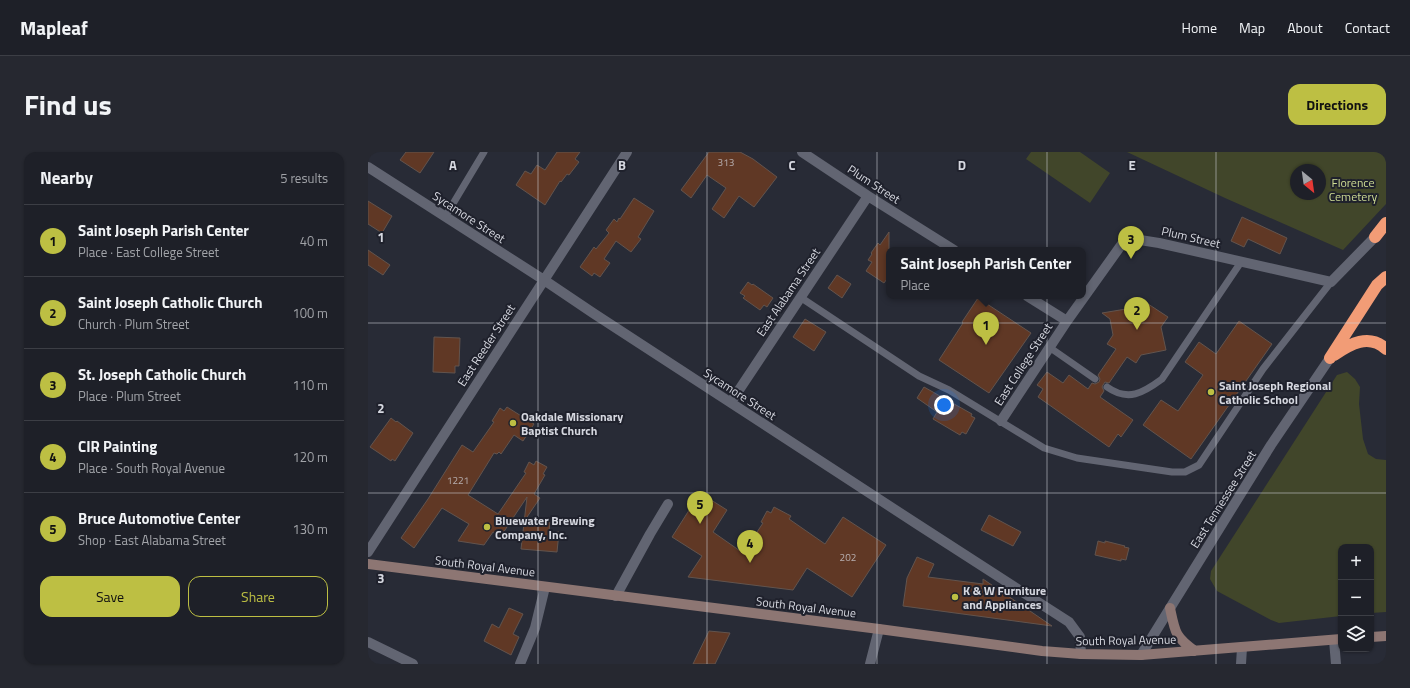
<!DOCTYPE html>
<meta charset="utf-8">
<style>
body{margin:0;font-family:"Titillium Web",sans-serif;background:#262830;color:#f1f3f6}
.controls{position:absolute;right:12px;bottom:12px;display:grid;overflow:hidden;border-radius:8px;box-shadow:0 1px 3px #0004}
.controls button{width:36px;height:36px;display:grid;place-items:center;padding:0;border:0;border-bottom:1px solid #3c3e45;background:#1e2028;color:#f1f3f6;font:20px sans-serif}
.compass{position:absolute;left:922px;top:12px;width:36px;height:36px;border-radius:50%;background:#1e2028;box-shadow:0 1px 3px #0004;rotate:151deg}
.you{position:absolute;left:576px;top:253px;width:14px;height:14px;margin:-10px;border:3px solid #fff;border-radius:50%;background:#1a73e8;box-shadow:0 0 0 6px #1a73e833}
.badge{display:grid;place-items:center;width:26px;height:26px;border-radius:50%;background:#bdbf43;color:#111;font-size:13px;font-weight:700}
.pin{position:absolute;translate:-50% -33px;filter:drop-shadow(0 1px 2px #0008)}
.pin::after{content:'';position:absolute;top:21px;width:14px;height:12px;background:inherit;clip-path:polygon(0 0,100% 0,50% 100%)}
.popup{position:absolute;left:518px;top:95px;width:200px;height:52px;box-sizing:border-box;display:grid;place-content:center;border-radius:8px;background:#1e2028;filter:drop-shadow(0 1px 3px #0005);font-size:13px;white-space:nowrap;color:#a1a3a8}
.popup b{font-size:15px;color:#f1f3f6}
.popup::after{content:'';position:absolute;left:50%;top:100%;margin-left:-8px;border:8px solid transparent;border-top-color:#1e2028}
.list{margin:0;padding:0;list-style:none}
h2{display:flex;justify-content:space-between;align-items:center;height:52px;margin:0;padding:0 16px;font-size:17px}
h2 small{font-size:13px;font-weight:400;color:#a1a3a8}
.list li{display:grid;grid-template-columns:26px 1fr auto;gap:12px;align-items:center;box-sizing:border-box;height:72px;padding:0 16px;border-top:1px solid #3c3e45}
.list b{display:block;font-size:15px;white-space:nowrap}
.list p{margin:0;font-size:13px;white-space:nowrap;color:#a1a3a8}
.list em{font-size:13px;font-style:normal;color:#a1a3a8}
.actions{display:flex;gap:8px;padding:12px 16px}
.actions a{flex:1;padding:9px 0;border:1px solid #bdbf43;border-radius:12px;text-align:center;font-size:14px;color:#bdbf43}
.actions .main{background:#bdbf43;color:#111}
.icon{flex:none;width:22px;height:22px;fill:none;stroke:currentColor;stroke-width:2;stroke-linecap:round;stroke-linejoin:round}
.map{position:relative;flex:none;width:1018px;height:512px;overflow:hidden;border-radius:12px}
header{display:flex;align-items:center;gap:24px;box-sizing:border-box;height:56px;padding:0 20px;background:#1e2028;border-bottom:1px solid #3c3e45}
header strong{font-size:19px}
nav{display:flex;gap:22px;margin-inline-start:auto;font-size:14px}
.intro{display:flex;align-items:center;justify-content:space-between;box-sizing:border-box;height:96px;padding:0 24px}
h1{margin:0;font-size:28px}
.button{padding:10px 18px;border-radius:12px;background:#bdbf43;color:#111;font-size:14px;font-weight:700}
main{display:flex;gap:24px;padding:0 24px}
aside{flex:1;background:#1e2028;border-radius:12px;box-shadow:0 1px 3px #0004}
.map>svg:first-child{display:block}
.green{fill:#41462a;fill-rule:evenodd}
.building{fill:#603825;stroke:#62544e}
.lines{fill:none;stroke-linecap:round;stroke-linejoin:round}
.lane{stroke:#626572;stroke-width:7}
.street{stroke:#626572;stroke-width:10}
.secondary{stroke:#8d7673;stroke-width:10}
.highway{stroke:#f29c76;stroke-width:12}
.grid{fill:none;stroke:#d6d8e0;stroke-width:1;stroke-opacity:0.55}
.poi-dot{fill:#bdbf43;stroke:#1f212c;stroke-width:1.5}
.labels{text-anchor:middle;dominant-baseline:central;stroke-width:4;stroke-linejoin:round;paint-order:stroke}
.number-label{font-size:10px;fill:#b8b0b1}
.park-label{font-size:12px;fill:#cfdc94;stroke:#1f212c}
.street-label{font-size:12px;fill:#d6d8e0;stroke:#1f212c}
.poi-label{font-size:12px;font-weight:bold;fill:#d6d8e0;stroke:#1f212c;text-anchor:start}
.grid-label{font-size:13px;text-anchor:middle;font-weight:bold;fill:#d6d8e0;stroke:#1f212c;stroke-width:4;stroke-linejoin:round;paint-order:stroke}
</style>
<header>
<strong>Mapleaf</strong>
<nav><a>Home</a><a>Map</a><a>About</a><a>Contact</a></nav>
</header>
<div class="intro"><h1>Find us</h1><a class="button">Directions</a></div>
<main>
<aside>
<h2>Nearby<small>5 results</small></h2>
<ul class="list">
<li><span class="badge">1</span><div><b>Saint Joseph Parish Center</b><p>Place · East College Street</p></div><em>40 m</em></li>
<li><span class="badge">2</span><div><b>Saint Joseph Catholic Church</b><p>Church · Plum Street</p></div><em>100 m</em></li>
<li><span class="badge">3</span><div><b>St. Joseph Catholic Church</b><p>Place · Plum Street</p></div><em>110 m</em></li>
<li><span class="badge">4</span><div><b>CIR Painting</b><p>Place · South Royal Avenue</p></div><em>120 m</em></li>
<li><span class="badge">5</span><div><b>Bruce Automotive Center</b><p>Shop · East Alabama Street</p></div><em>130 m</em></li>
</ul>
<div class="actions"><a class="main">Save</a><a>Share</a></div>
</aside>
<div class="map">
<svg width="1018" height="512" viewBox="0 0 1018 512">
<rect width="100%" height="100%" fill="#282b36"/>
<path class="green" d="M663,0h49l30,21 -20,30 -64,-44z
M759,0h259v52l-43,46 -118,-52zM928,18h24v24h-24z
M979,220l8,7 5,8 -1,17 4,35 5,15 8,5 10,1v152l-15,1v-66h-30v69l-62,7 -8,-3 -54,-29 -7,-12 1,-8 126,-196z"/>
<path class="building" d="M38,0h28l-14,21 -20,-13z
M189,0h23l-5,7 4,3 -10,13 -2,-1 -6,8 -1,-1 -15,24 -29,-20 9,-14 6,3 6,-9 8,5z
M341,0h31l13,7 24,18 -23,30 -15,-11 -15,22 -12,-9 14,-21 -19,-13 -16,23 -10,-8z
M266,46l20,13 -16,26 3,2 -10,13 -15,-11 -12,18 6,4 -10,14 -6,-4 -2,3 -12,-9 14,-20 2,2 13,-16 -3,-3 8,-11 3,3 2,-4 1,1z
M0,49l24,15 -10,17 -14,-9z
M874,65l45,21 -7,16 -32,-15 -4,8 -13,-6z
M521,80v44l-5,7 -18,-12 6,-9 -4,-2 4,-6 -1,-1 7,-10 2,2z
M0,98l22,15 -7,10 -15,-10z
M469,123l14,9 -9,14 -14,-10z
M380,130l4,3 1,-1 20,14 -6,9 -3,-2 -4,5 -17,-12 2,-2 -5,-3z
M610,146l53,35 -42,60 -50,-33 24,-37 -1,-1z
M771,146l29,19 -7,10 5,23 -25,5 -5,8 -9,-6 -18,26 -4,-1 -2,3 -1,2 2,4 -4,6 33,23 -12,17 -3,-3 -9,13 -71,-50 5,-8 -6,-4 10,-13 16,11 6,-8 19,14 4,-6 3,1 4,-2 1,-3 -2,-4 18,-26 -9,-5 6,-9 -3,-16 -8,-6 30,-5z
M437,167l21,13 -12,19 -21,-14z
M871,169l33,23 -81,115 -48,-34 18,-25 17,11 25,-36 -18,-13 14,-20 17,12z
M66,185l26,1 -1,28h-4v7l-22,-1z
M556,235l48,27 -1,2 4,2 -9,16 -4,-2 -2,3 -27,-16 4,-7 -20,-14z
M139,255l27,17 -11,17 -9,-6 -13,19 -2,-2 -2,2 -3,-1 -26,42 30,19 28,-41 -2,-1 5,-10 5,3 2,-4 11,6 -4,7 2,1 -11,19 6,4 -15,22 25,2 -1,9 10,1 -2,20 -36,-3 6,-52 -26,39 -8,-4 -9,13 -26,-4 11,-17 -27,-16 -28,40 -13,-10 27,-39 34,-54 11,7 21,-30 -2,-1 8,-13 4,3z
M23,266l5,4 1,-1 16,12 -18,28 -3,-2 -1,2 -21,-14z
M332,341l27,17 -14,22 30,21 20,-30 -2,-1 6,-11 4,2 3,-6 17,9 -2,3 36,25 18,-27 43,28 -34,52 -45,-29 -14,22 -105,-13 14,-21 -30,-19z
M621,363l32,17 -8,14 -32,-16z
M730,389l7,2v-2l20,5 -1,1 5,1 -3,12 -5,-1v2l-26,-6z
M549,405l17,7 -6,13 55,7v-5l69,47 -149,-20 4,-28z
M141,456l14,6 -10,20 6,3 -8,18 -27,-14 8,-17 7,4z
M341,479l21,2 -15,31h-22z"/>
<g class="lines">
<path class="lane" d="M77,65l39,-65
M432,145l119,79 30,14 95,58 33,10 95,14h13l14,-7 64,-96 68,-87
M681,195l46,32
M739,235c21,15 36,6 55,-8l79,-117"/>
<path class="street" d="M434,0l66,44 86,54
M0,15l176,113 49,33 324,211 152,98 11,15 1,17
M659,144l40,25
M363,250l137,-206
M633,269l66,-100 55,-77 18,-4 19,3 172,39 44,-45
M0,400l259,-400
M248,444l34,-62 18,-30
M966,488l2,24
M0,490l45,22
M773,503l130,-210 59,-87
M152,512l15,-36 10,-41
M502,512l9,-35
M873,512l1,-16"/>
<path class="secondary" d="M0,412l511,65 163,22 39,3 60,1 200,-16
M802,456c5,24 5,29 25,43
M1003,485l15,-1"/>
<path class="highway" d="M1007,85l11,-14
M966,203c16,-11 35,-22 52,-6
M962,206l47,-73 9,-8"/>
</g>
<path class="grid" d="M170,0v512M339,0v512M509,0v512M679,0v512M848,0v512M0,171h1018M0,341h1018"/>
<g class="poi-dot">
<circle cx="843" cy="240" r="4"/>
<circle cx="145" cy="271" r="4"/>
<circle cx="119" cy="375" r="4"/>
<circle cx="587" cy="445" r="4"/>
</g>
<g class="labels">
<g class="number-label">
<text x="358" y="10">313</text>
<text x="90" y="328">1221</text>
<text x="480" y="405">202</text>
</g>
<g class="park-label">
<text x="985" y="30">Florence<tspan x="985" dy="14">Cemetery</tspan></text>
</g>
<g class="street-label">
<text transform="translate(506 32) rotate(33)">Plum Street</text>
<text transform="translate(101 65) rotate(33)">Sycamore Street</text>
<text transform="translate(823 85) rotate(13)">Plum Street</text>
<text transform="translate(420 140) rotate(-56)">East Alabama Street</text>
<text transform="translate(118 193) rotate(-57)">East Reeder Street</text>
<text transform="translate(655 212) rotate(-57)">East College Street</text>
<text transform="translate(372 242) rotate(33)">Sycamore Street</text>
<text transform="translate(855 347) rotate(-58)">East Tennessee Street</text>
<text transform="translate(117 414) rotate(7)">South Royal Avenue</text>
<text transform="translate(438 455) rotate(7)">South Royal Avenue</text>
<text transform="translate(758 488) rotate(-1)">South Royal Avenue</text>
</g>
<g class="poi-label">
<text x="851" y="233">Saint Joseph Regional<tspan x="851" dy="14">Catholic School</tspan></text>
<text x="153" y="264">Oakdale Missionary<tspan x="153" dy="14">Baptist Church</tspan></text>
<text x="127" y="368">Bluewater Brewing<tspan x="127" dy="14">Company, Inc.</tspan></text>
<text x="595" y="438">K &amp; W Furniture<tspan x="595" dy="14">and Appliances</tspan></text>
</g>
</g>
<g class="grid-label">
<text x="85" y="18">A</text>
<text x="254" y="18">B</text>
<text x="424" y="18">C</text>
<text x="594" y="18">D</text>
<text x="764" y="18">E</text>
<text x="13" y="90">1</text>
<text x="13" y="261">2</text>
<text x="13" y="431">3</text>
</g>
</svg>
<div class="controls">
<button>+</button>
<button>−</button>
<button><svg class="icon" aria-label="layers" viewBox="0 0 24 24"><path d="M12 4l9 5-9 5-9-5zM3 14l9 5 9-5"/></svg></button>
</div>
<svg class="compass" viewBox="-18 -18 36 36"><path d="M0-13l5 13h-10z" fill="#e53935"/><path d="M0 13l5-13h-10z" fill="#a1a3a8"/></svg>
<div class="you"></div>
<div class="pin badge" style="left:618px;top:193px">1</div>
<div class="popup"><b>Saint Joseph Parish Center</b>Place</div>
<div class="pin badge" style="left:769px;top:178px">2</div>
<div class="pin badge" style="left:763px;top:107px">3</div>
<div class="pin badge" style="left:382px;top:411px">4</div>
<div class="pin badge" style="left:332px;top:372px">5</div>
</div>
</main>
